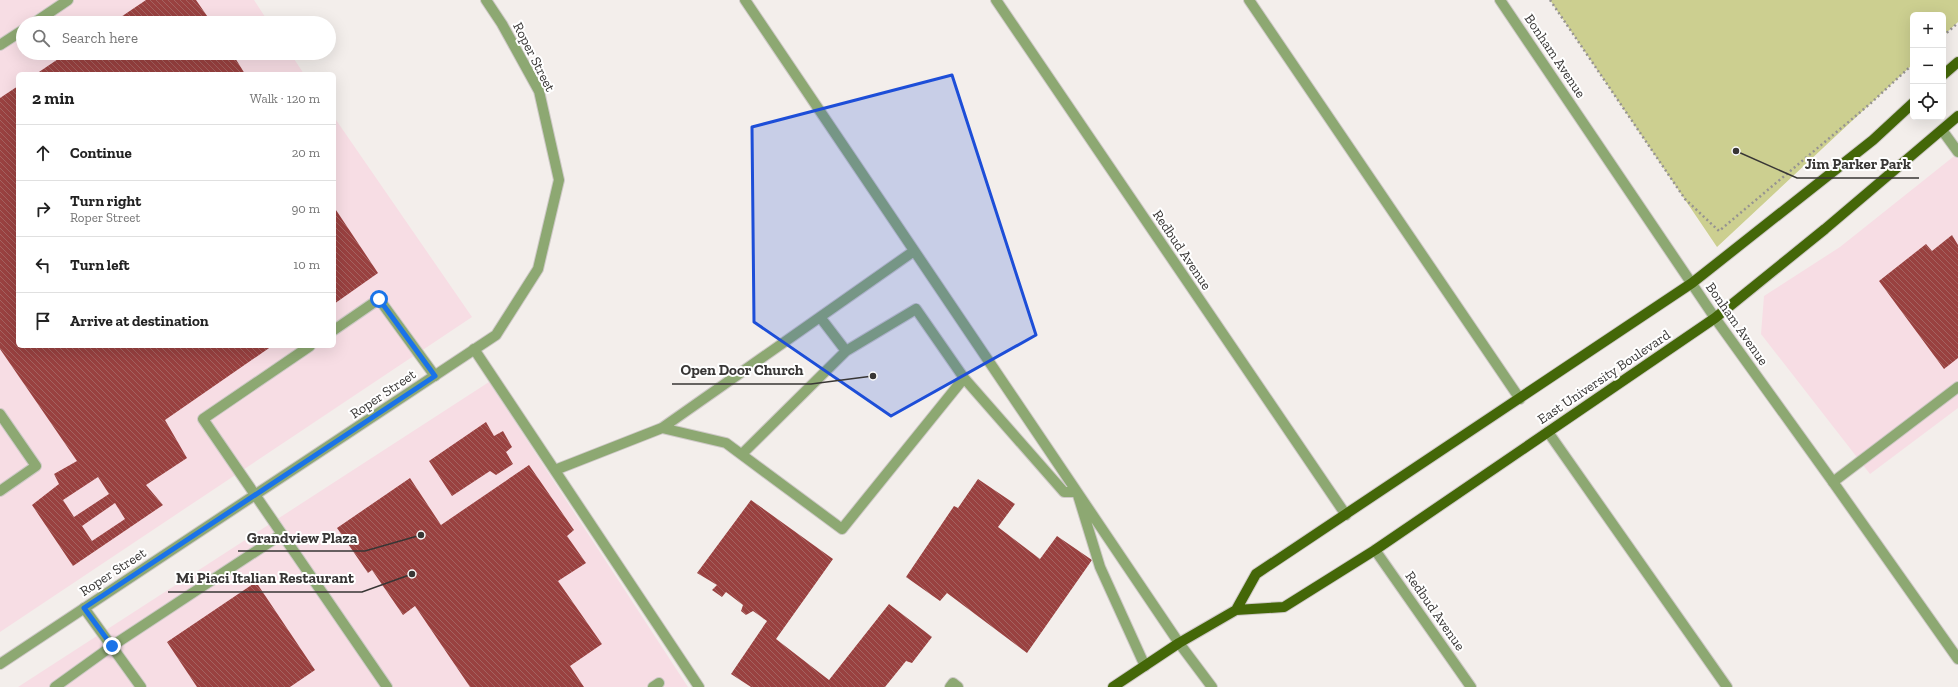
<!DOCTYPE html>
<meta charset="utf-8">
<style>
body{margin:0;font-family:"Zilla Slab",serif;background:#f6f6f6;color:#222}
.controls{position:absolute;right:12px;top:12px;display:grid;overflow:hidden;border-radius:6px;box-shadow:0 4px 16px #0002}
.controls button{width:36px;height:36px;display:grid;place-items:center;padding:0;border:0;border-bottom:1px solid #e0e0e0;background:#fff;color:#222;font:20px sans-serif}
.stop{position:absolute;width:12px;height:12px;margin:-9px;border:3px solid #1a73e8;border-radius:50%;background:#fff}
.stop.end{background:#1a73e8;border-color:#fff;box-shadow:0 1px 4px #0008}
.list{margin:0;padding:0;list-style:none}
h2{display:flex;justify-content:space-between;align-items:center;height:52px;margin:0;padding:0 16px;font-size:17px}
h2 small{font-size:13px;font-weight:400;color:#767676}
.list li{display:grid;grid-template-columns:26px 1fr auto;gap:12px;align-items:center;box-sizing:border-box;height:56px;padding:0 16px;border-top:1px solid #e0e0e0}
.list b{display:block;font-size:15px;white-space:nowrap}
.list p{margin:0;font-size:13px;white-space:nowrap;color:#767676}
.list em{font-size:13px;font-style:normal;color:#767676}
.icon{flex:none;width:22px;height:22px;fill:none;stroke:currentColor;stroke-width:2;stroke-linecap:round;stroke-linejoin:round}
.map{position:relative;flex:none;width:1958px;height:687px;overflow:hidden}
.search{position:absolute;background:#fff;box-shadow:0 4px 16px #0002;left:16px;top:16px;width:320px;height:44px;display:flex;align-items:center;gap:10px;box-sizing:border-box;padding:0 14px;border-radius:22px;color:#767676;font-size:15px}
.panel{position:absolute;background:#fff;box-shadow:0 4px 16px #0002;left:16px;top:72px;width:320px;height:276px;border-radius:6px}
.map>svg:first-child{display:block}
.commercial{fill:#f7dde4}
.park{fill:#cccf90}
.building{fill:url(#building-back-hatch);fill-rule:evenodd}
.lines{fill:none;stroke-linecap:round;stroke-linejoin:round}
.service-casing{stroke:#cec9c7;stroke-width:12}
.minor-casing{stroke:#cec9c7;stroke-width:12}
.tertiary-casing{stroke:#cec9c7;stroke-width:12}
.primary-casing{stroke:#cec9c7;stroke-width:12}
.path{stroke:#969391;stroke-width:2.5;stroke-dasharray:2 3;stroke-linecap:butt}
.service{stroke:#8da872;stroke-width:10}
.minor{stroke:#8da872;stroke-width:10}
.tertiary{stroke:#8da872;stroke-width:10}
.primary{stroke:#446708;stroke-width:10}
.route{stroke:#1a73e8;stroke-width:5}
.marked{fill:#1d4ed8;fill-opacity:0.2;stroke:#1d4ed8;stroke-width:3;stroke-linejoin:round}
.labels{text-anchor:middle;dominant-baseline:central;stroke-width:4;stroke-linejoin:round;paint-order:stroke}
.street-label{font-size:14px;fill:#383635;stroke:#fff}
.leader{fill:none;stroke:#383635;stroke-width:1.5}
.callout-dot{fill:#383635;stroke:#fff;stroke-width:1.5}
.callout-label{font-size:15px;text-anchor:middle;font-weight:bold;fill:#383635;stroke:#fff;stroke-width:4;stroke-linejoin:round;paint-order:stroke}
</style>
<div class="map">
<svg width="1958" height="687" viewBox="0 0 1958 687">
<defs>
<pattern id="building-back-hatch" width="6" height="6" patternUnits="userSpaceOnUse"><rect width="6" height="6" fill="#994140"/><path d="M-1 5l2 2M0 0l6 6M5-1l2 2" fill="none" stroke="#a46260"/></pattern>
</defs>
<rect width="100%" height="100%" fill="#f3eeeb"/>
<path class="commercial" d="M0,0h254l15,23h-246v30h267l14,21h-286v272h316v-229l138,200 -472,315z
M1958,153v255l-88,66 -109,-140 3,-38 76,-49z
M489,382l199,305h-670z"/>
<path class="park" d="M1550,0h408v22l-15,14v-21h-30v49l-196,183z"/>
<path class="building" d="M146,0h50l16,23h-100z
M67,53h165l13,21h-209z
M18,86v260h254l-107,74 22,38 -41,27 17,20 -90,61 -41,-61 27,-21 -5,-10 23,-13 -77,-112v-251zM98,477l11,17 -35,23 -11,-17zM115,503l10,16 -33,22 -10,-15z
M334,207l44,66 -44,31z
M1952,235l6,10v113l-14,11 -65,-88 47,-37 6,7z
M486,422l8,14 9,-5 9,16 -6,5 7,12 -17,11 -6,-4 -38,25 -23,-35z
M529,465l45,65 -7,6 19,27 -28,18 44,63 -32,22 14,21h-114l-55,-81 -12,9 -31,-45 -4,3 -31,-45 73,-50 31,47z
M978,479l37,25 -17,23 42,32 17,-23 35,24 -65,93 -80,-60 -7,8 -34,-24 48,-71 4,2z
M751,500l82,59 -57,80 53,41 60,-76 43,33 -20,26 -6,-2 -21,26h-134l-20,-13 36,-53 -14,-10 -7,4 -5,-4 2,-6 -17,-13 -4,5 -10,-7 5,-5 -20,-12z
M256,582l59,88 -25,17h-93l-30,-45z"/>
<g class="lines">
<g class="service-casing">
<path id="service" d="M745,0l434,643 33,44
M1249,0l271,399
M34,23l34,-23
M0,45l23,-15
M1942,130l16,22
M334,330l45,-31 56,77
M310,346l-107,73 184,268
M474,349l225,338
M964,378l100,114h13l23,75 45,99
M0,414l36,52 -36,25
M662,428l64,15 116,86 122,-151 -48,-69 -70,42 -26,-34
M1548,432l179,255
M742,454l104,-103
M555,470l107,-42 252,-177
M1833,482l125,-95
M84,608l57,79
M55,687l57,-41 170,-112
M653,687l6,-4
M950,687l3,-4 5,4"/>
</g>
<g class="minor-casing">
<path id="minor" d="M1500,0l215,318 118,164 125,177
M1375,550l96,137
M0,664l496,-329 42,-66 21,-89 -20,-89 -37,-67 -16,-24"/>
</g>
<g class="tertiary-casing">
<path id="tertiary" d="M996,0l350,515"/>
</g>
<g class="primary-casing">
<path id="primary" d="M1943,75l15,-13
M1236,610l20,-36 436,-291 181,-143 40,-37
M1113,687l66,-44 57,-33 48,-3 91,-57 340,-232 110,-89 133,-113"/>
</g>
<path class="path" d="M1550,0l135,199 34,32 152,-128 42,-39
M1943,36l15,-13"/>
<use href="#service" class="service"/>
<use href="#minor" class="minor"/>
<use href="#tertiary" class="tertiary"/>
<use href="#primary" class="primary"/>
</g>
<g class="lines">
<path class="route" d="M112,646l-28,-38 351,-232 -56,-77"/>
</g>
<path class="marked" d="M952,75l84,260 -145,81 -137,-94 -2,-195z"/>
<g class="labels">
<g class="street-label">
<text transform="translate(1555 56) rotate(56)">Bonham Avenue</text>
<text transform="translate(534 57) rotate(63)">Roper Street</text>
<text transform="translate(1182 250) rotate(56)">Redbud Avenue</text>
<text transform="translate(1737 324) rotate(55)">Bonham Avenue</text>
<text transform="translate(1604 377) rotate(-34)">East University Boulevard</text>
<text transform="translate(383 394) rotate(-34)">Roper Street</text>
<text transform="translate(113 572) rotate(-33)">Roper Street</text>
<text transform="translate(1435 611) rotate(55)">Redbud Avenue</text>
</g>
</g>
<path class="leader" d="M1736 151L1797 178H1919M873 376L811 384H672M421 535L365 551H238M412 574L362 592H168"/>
<g class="callout-dot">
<circle cx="1736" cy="151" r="4"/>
<circle cx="873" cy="376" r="4"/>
<circle cx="421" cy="535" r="4"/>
<circle cx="412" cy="574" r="4"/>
</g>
<g class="callout-label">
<text x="1858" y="169">Jim Parker Park</text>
<text x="742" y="375">Open Door Church</text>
<text x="302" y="543">Grandview Plaza</text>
<text x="265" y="583">Mi Piaci Italian Restaurant</text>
</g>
</svg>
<div class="controls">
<button>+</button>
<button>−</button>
<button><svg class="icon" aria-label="locate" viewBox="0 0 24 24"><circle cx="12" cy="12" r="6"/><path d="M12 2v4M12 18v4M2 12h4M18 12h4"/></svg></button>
</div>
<div class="stop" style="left:379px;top:299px"></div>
<div class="stop end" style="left:112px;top:646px"></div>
<div class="search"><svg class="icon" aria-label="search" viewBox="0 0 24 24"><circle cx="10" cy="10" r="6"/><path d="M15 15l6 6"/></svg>Search here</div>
<section class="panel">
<h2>2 min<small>Walk · 120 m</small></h2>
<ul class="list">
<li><svg class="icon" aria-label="ahead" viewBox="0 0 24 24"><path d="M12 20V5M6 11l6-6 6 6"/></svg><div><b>Continue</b></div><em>20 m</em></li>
<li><svg class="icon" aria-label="right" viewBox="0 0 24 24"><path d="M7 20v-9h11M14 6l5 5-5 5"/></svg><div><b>Turn right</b><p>Roper Street</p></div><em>90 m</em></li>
<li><svg class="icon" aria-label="left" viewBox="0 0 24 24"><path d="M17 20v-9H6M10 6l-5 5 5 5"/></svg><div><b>Turn left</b></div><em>10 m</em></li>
<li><svg class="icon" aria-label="arrive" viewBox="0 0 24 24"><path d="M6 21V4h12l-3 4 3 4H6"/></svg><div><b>Arrive at destination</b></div></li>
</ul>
</section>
</div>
